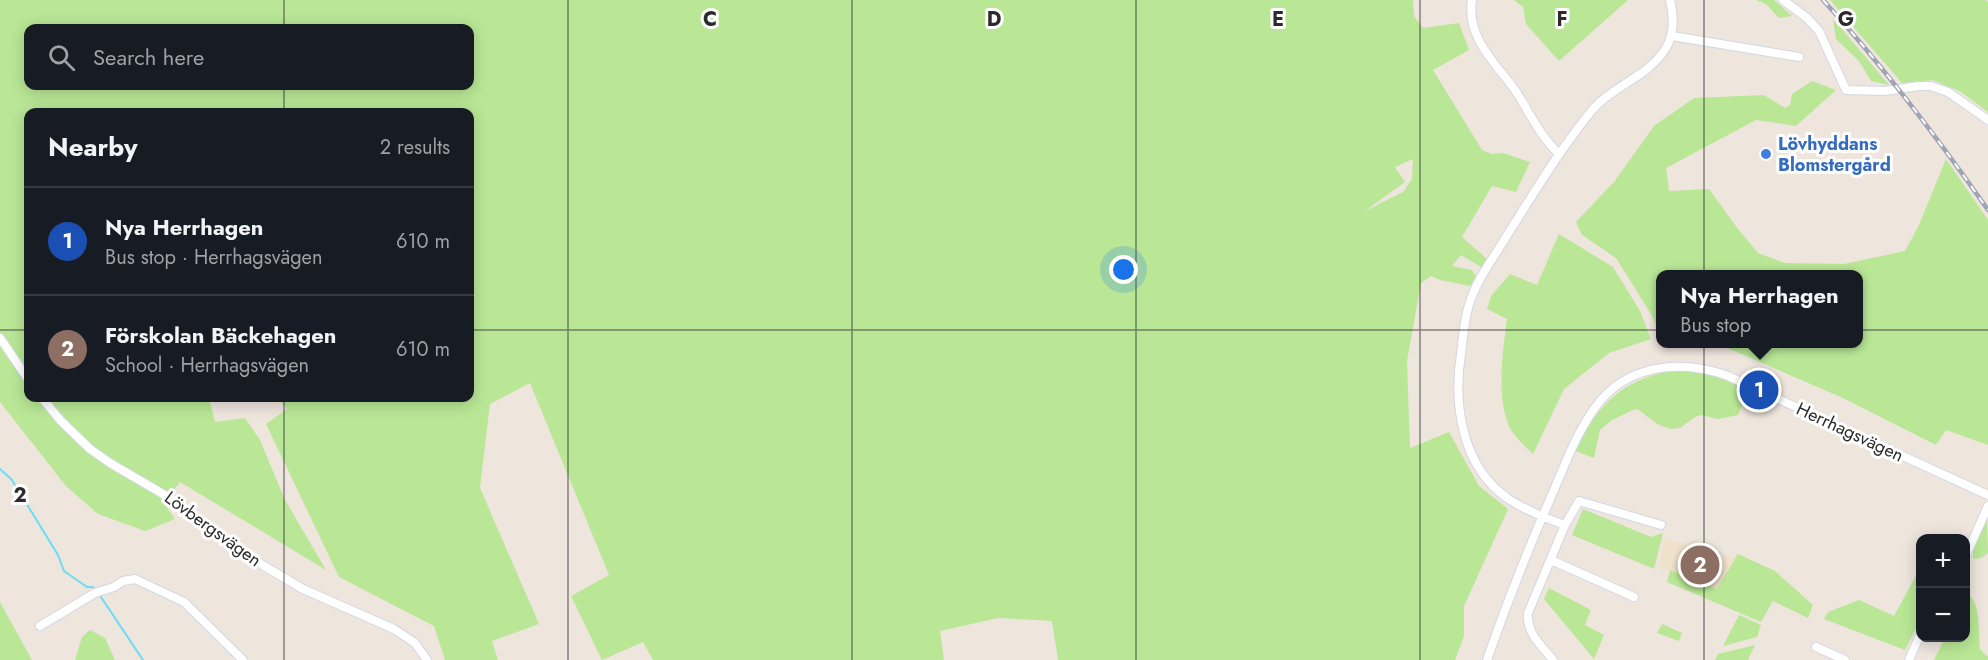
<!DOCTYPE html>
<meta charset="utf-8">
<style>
body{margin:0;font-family:Jost,sans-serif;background:#20242c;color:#f1f3f6}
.controls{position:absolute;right:18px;bottom:18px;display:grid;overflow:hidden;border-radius:12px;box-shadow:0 3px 15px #0003}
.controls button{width:54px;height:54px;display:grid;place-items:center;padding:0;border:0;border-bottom:2px solid #363941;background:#171b24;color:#f1f3f6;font:30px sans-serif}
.you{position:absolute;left:1124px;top:270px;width:21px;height:21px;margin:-15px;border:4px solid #fff;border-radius:50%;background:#1a73e8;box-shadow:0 0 0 9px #1a73e833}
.badge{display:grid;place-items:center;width:39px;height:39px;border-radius:50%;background:#386fff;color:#fff;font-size:20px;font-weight:700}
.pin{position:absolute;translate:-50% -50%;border:3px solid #fff;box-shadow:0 2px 6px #0006}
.popup{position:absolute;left:1656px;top:270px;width:207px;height:78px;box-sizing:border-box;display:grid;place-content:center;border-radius:12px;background:#171b24;filter:drop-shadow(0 2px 4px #0005);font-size:20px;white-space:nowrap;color:#9ea1a6}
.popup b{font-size:22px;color:#f1f3f6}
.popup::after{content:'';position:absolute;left:50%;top:100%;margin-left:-12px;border:12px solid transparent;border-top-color:#171b24}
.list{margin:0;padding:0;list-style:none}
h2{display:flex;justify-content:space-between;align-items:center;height:78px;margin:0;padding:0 24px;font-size:26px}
h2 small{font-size:20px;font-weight:400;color:#9ea1a6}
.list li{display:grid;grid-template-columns:39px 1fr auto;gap:18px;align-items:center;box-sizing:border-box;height:108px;padding:0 24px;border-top:2px solid #363941}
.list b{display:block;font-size:22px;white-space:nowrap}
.list p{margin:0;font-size:20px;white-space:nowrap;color:#9ea1a6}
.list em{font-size:20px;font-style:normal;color:#9ea1a6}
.icon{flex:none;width:33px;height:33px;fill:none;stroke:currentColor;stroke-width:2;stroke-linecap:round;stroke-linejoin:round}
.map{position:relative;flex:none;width:1988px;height:660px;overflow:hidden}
.search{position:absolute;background:#171b24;box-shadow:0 3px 15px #0003;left:24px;top:24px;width:450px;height:66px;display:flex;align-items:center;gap:15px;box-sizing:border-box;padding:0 21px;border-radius:12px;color:#9ea1a6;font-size:22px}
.panel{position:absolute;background:#171b24;box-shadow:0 3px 15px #0003;left:24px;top:108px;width:450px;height:294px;border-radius:12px}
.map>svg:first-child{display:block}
.education{fill:#f0e1cb}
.green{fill:#b9e796;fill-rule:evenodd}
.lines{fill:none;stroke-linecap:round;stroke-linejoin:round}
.stream{stroke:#6bdcf5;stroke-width:2}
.minor-casing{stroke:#d2d7e4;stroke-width:10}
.minor{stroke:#fff;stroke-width:8}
.rail-casing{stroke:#9fa4b6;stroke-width:4.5}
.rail{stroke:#fff;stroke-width:2;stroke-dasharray:7;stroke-linecap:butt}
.grid{fill:none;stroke:#2b2b2b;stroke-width:1.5;stroke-opacity:0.55}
.shop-dot{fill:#3f7fe0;stroke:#fff;stroke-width:2}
.labels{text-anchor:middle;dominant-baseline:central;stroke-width:6;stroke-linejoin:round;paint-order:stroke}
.shop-label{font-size:18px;font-weight:bold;fill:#366cbe;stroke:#fff;text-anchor:start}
.street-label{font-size:18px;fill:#2b2b2b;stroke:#fff}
.grid-label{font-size:20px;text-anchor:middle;font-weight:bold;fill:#2b2b2b;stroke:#fff;stroke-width:6;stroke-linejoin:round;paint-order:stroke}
</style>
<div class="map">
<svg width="1988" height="660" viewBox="0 0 1988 660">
<rect width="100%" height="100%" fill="#eee5dd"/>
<path class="education" d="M1664,540l38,7 41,14 -18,32 -66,-25z"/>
<path class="green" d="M0,0h1413l1,16 9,12 36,-5 10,27 -36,20 49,80 9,4 12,-1 27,9 -14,30 -24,-6 -30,51 25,22 -6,8 -20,-12 -9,11 20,4 4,7 -6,9 -30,-6 -9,-4 -10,7 -14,78 3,87 39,-16 30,54 29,23 -44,97v30l-9,24h-397l-6,-39 -54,-3 -58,13 4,29h-291l-10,-18 -41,18 -31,-64 38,-21 -79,-192 -40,21 -10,84 59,136 -47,17 6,19h-53l-11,-34 -95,-49 -73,-153 21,-15 -9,-11h192v-286h-442v286h181l6,24 30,-4 15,22 25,60 41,70 -146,-88 -16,21 11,16 -30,12 -47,-17 -32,-28 -66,-84zM28,28h442v58h-442zM1413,159l-1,20 -9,13 -38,19 40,-29 -10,-15z
M1514,0h114l-69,61 -33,-37 -3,-17z
M1756,0h18l18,16 -13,2 -13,-14z
M1830,0h155l3,2v110l-27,-20 -28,-12 -31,3z
M1833,20l2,1 54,64 -18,-4 -12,-20 -23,-22z
M1812,81l24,9 -40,36 -40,-6 -90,48 3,23 40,-2 29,40 20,24 27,10 59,1 61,-13 14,-26 27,-66 42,61v225l-42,-15 -10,15 -93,-47 -125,-54h140v-70h-198v59l-9,-19 -35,-56 -34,-23 -6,-13 38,-40 40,-56 40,-28 70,-3 21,13 5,-3 2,-11z
M1559,234l54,33 27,44 11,28 -42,14 -45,36 -31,65c-7,-7 -17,-16 -22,-24 -16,-30 -8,-79 -4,-111l-20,-10 4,-13 19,-22 27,11z
M1681,369l35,6 32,16 -10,24 -20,4 -17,-4 -6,2 -15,11 -10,1 -13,-5 -18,-14 -4,-1 -23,11 -12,10 -6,28 -19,-7c24,-50 51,-74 106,-82z
M1583,509l68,28 12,-4 -9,36 -82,-34z
M1987,518l1,35 -7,5 -8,1v-10z
M1738,554l37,17 38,34 -5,13 -35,-17 -12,21 -94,-40 3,-12 47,19z
M1919,570h1v50l-15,30 -81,-31 4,-7 31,-12 35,16z
M1549,588l42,22 -6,15 19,10 -10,24 -50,-60z
M1966,592c16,11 12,39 14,57l8,8v3h-54l11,-22h21z
M0,602l32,58h-32z
M1739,615l22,10 -4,12 -34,9z
M1662,624l20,9 -3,8 -22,-8z
M90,630l15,8 10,22h-40l7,-23z
M1755,645l-7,15h-33l3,-6z"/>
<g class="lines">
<path class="stream" d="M0,469l12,11 46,75 6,16 23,16h6l2,3
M99,594l44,66"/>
<g class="minor-casing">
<path id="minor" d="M1472,0c-6,39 25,64 45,93 13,21 24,44 42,61
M1783,0l24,18 12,13 27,59 39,1 34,-5h12l17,6 40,28
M1672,36l127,21
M0,338l28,41
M42,398l19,23 29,28 20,14 65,38 57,46 71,42 91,40 21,14 12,17
M1565,525c-20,-7 -40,-15 -58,-27 -45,-32 -54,-93 -46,-144 2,-16 3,-34 8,-49 7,-25 24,-46 37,-68 28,-44 54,-88 87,-128 21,-24 55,-32 73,-61 8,-14 8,-32 4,-48
M1966,555l22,-49
M1551,560l83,37
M40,626l55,-33 19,-6 9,-6 12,-2 49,23 59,58
M1816,647l29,13
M1487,660c18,-52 38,-103 60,-154 16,-35 29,-76 54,-106 32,-37 84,-40 127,-24l260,119
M1553,660c-12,-15 -27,-27 -25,-47l37,-88 14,-24 82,24
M1909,660l11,-25"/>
</g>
<use href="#minor" class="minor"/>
<g class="rail-casing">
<path id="rail" d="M1823,0c60,66 114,137 165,210"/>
</g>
<use href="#rail" class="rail"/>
</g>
<path class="grid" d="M284,0v28M568,0v660M852,0v660M1136,0v660M1420,0v660M1704,0v660M284,86v26M0,330h28M470,330h1518M284,398v262"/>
<circle class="shop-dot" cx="1766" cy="154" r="6"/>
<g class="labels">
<g class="shop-label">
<text x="1778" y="144">Lövhyddans<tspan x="1778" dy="21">Blomstergård</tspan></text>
</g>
<g class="street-label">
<text transform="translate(1850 432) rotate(25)">Herrhagsvägen</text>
<text transform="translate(213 529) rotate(36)">Lövbergsvägen</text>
</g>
</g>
<g class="grid-label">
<text x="710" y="26">C</text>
<text x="994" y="26">D</text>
<text x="1278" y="26">E</text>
<text x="1562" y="26">F</text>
<text x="1846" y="26">G</text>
<text x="20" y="502">2</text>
</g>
</svg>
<div class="controls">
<button>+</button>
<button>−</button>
</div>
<div class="you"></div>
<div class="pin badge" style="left:1759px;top:390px;background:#1a4fb4">1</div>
<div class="popup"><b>Nya Herrhagen</b>Bus stop</div>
<div class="pin badge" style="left:1700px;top:565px;background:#8d6e63">2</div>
<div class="search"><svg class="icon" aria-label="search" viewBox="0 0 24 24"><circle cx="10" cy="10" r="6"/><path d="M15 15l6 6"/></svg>Search here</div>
<section class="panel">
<h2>Nearby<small>2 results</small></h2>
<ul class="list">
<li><span class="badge" style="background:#1a4fb4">1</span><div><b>Nya Herrhagen</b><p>Bus stop · Herrhagsvägen</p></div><em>610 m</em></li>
<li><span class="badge" style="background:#8d6e63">2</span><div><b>Förskolan Bäckehagen</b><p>School · Herrhagsvägen</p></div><em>610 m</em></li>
</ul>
</section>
</div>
